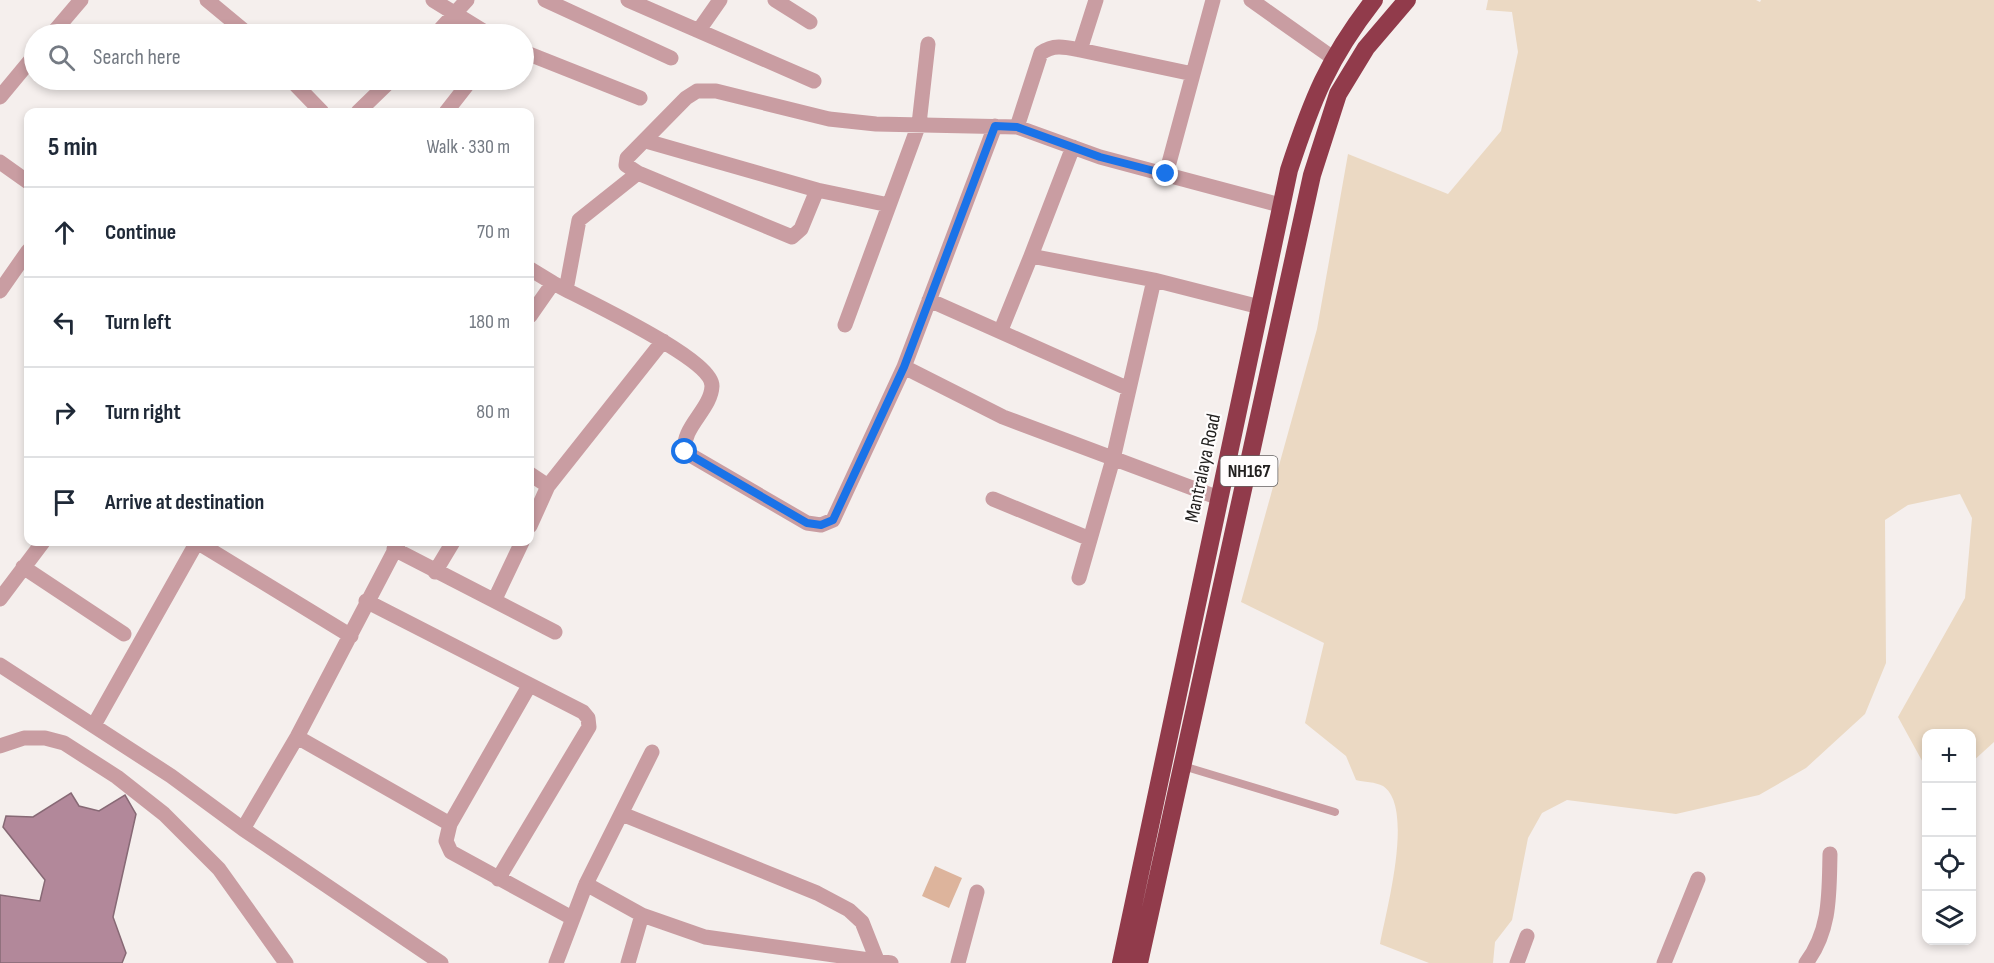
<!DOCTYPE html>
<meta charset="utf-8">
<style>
body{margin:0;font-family:"Sofia Sans Condensed",sans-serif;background:#f2f2f3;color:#1f2937}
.controls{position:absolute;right:18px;bottom:18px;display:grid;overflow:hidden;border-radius:12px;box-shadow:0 3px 9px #0003}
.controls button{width:54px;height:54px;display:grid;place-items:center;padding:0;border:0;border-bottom:2px solid #e0e1e3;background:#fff;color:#1f2937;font:30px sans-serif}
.stop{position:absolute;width:18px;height:18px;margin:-14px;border:4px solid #1a73e8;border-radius:50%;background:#fff}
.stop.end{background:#1a73e8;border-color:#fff;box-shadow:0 2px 6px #0008}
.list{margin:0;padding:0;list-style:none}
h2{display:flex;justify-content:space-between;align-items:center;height:78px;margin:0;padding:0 24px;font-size:26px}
h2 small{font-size:20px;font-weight:400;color:#747a83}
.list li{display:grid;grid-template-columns:39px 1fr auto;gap:18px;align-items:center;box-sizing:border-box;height:90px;padding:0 24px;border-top:2px solid #e0e1e3}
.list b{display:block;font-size:22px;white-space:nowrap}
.list em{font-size:20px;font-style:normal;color:#747a83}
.icon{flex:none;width:33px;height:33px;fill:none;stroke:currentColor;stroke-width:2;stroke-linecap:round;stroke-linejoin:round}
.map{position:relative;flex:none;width:1994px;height:963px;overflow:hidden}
.search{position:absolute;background:#fff;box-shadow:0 3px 9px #0003;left:24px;top:24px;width:510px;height:66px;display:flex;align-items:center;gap:15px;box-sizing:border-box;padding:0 21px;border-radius:33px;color:#747a83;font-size:22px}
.panel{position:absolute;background:#fff;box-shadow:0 3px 9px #0003;left:24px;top:108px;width:510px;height:438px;border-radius:12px}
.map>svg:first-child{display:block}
.green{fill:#ebd9c3}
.water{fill:#b2889a;stroke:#876975;stroke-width:1.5}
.building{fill:#ddb49c}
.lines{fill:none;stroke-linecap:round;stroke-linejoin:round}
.lane{stroke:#c99da2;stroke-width:8}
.street{stroke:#c99da2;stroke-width:15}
.highway{stroke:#913b4b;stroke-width:18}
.route{stroke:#1a73e8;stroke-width:8}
.labels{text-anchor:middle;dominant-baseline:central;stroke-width:4.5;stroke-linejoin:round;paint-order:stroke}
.shield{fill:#fffdfd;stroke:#646262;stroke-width:1.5}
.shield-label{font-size:18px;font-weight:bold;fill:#22201f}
.street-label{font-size:20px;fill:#22201f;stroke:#fffdfd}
</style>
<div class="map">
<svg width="1994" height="963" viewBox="0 0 1994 963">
<rect width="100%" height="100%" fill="#f5efed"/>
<path class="green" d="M1488,0h268l4,2 1,-2h233v742l-22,20v-28h-46v34l-28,-51 67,-119 7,-80 -12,-24 -52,11 -23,15 1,143 -21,51 -59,54 -47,27 -83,19 -109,-14 -25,13 -14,25 -16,82 -17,22 -2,21h-64l-49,-19c6,-33 35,-137 3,-158 -7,-4 -20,-4 -27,-6l-10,-24 -41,-33 19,-80 -83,-41 76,-273 31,-175 100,40 53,-63 17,-79 -6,-40 -26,-2z"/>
<path class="water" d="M71,793l8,13 20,5 26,-16 11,19 -23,103 13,36 -4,10h-122v-68l40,6 5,-21 -42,-53 3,-11 27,1z"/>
<path class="building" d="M935,866l27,12 -13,30 -27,-12z"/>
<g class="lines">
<path class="lane" d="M1183,766l152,46"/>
<path class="street" d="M207,0l41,34
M433,0l55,34
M545,0l126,58
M628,0l186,81
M775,0l35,22
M1096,0l-16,50 113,24
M1251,0l82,58
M699,30l21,-30
M52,34l29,-34
M436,34l31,-34
M524,52l116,46
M291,80l31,32
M0,97l34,-41
M358,112l33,-32
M446,112l25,-32
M1017,127l24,-74c13,-9 24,-6 39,-3
M646,141l171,49 -16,39 -9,8 -154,-64 -12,-8 1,-7 59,-60 11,-7h19l113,28 47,5 141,3 83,30 180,48
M1073,147l-42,109 123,24 106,27
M0,162l28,20
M1166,174l47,-174
M817,190l72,15
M530,269l23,14
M566,290l13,-70 59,-47
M0,291l28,-40
M929,300l200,89
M530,316l23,-33c27,15 159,75 159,103 -1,24 -31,41 -27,66l122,71 14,2 12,-5 71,-153 91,-241
M845,325l74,-201 9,-80
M1001,330l30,-74
M904,367l99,50 216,81
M530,474l18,12
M993,499l97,40
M530,526l18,-40 115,-145
M197,542l154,94
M394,549l161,83
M23,567l101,67
M435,572l18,-30
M1079,578l34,-119 41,-179
M0,599l43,-57
M495,599l27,-57
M366,601l217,111 5,6 1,9 -91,152
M0,665l171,111 72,53 198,134
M529,686l-79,138 -4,17 5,11 121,66
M94,725l103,-183
M297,737l153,87
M0,746l24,-8h21l19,5 53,34 47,37 55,55 67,94
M622,814l195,79 32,17 13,12 15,38
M243,829l54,-92 102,-195
M586,884l56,31 63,22 186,26
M556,963l30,-79 66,-132
M628,963l14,-48
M958,963l19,-71
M1517,963l10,-27
M1664,963l34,-84
M1806,963c25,-33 23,-70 24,-109"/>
<path class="highway" d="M1121,963l168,-793c23,-70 39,-111 85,-170
M1139,963l173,-788 26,-81 28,-46 41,-48"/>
</g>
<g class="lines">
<path class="route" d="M685,452l122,71 14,2 12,-5 71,-153 91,-241 22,1 83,30 66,17"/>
</g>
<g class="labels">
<rect class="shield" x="1220.5" y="456" width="57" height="30" rx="4.5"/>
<g class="shield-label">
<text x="1249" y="471">NH167</text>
</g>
<g class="street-label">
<text transform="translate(1203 468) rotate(-78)">Mantralaya Road</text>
</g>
</g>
</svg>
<div class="controls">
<button>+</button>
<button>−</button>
<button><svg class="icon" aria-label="locate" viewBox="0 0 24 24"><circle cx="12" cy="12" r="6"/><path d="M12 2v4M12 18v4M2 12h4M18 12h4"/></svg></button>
<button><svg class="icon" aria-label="layers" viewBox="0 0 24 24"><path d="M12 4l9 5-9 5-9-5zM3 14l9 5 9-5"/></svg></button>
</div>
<div class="stop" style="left:685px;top:452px"></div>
<div class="stop end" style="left:1166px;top:174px"></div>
<div class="search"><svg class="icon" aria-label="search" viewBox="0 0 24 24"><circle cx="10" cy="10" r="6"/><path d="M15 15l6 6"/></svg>Search here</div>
<section class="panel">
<h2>5 min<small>Walk · 330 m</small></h2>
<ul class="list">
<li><svg class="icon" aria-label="ahead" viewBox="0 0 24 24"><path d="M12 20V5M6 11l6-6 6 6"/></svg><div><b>Continue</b></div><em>70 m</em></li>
<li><svg class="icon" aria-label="left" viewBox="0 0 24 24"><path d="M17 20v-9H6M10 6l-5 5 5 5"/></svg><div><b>Turn left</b></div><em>180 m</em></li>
<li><svg class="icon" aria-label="right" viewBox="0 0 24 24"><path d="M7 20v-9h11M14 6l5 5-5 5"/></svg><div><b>Turn right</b></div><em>80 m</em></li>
<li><svg class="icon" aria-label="arrive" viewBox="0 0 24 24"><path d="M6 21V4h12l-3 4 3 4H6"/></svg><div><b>Arrive at destination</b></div></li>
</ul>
</section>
</div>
